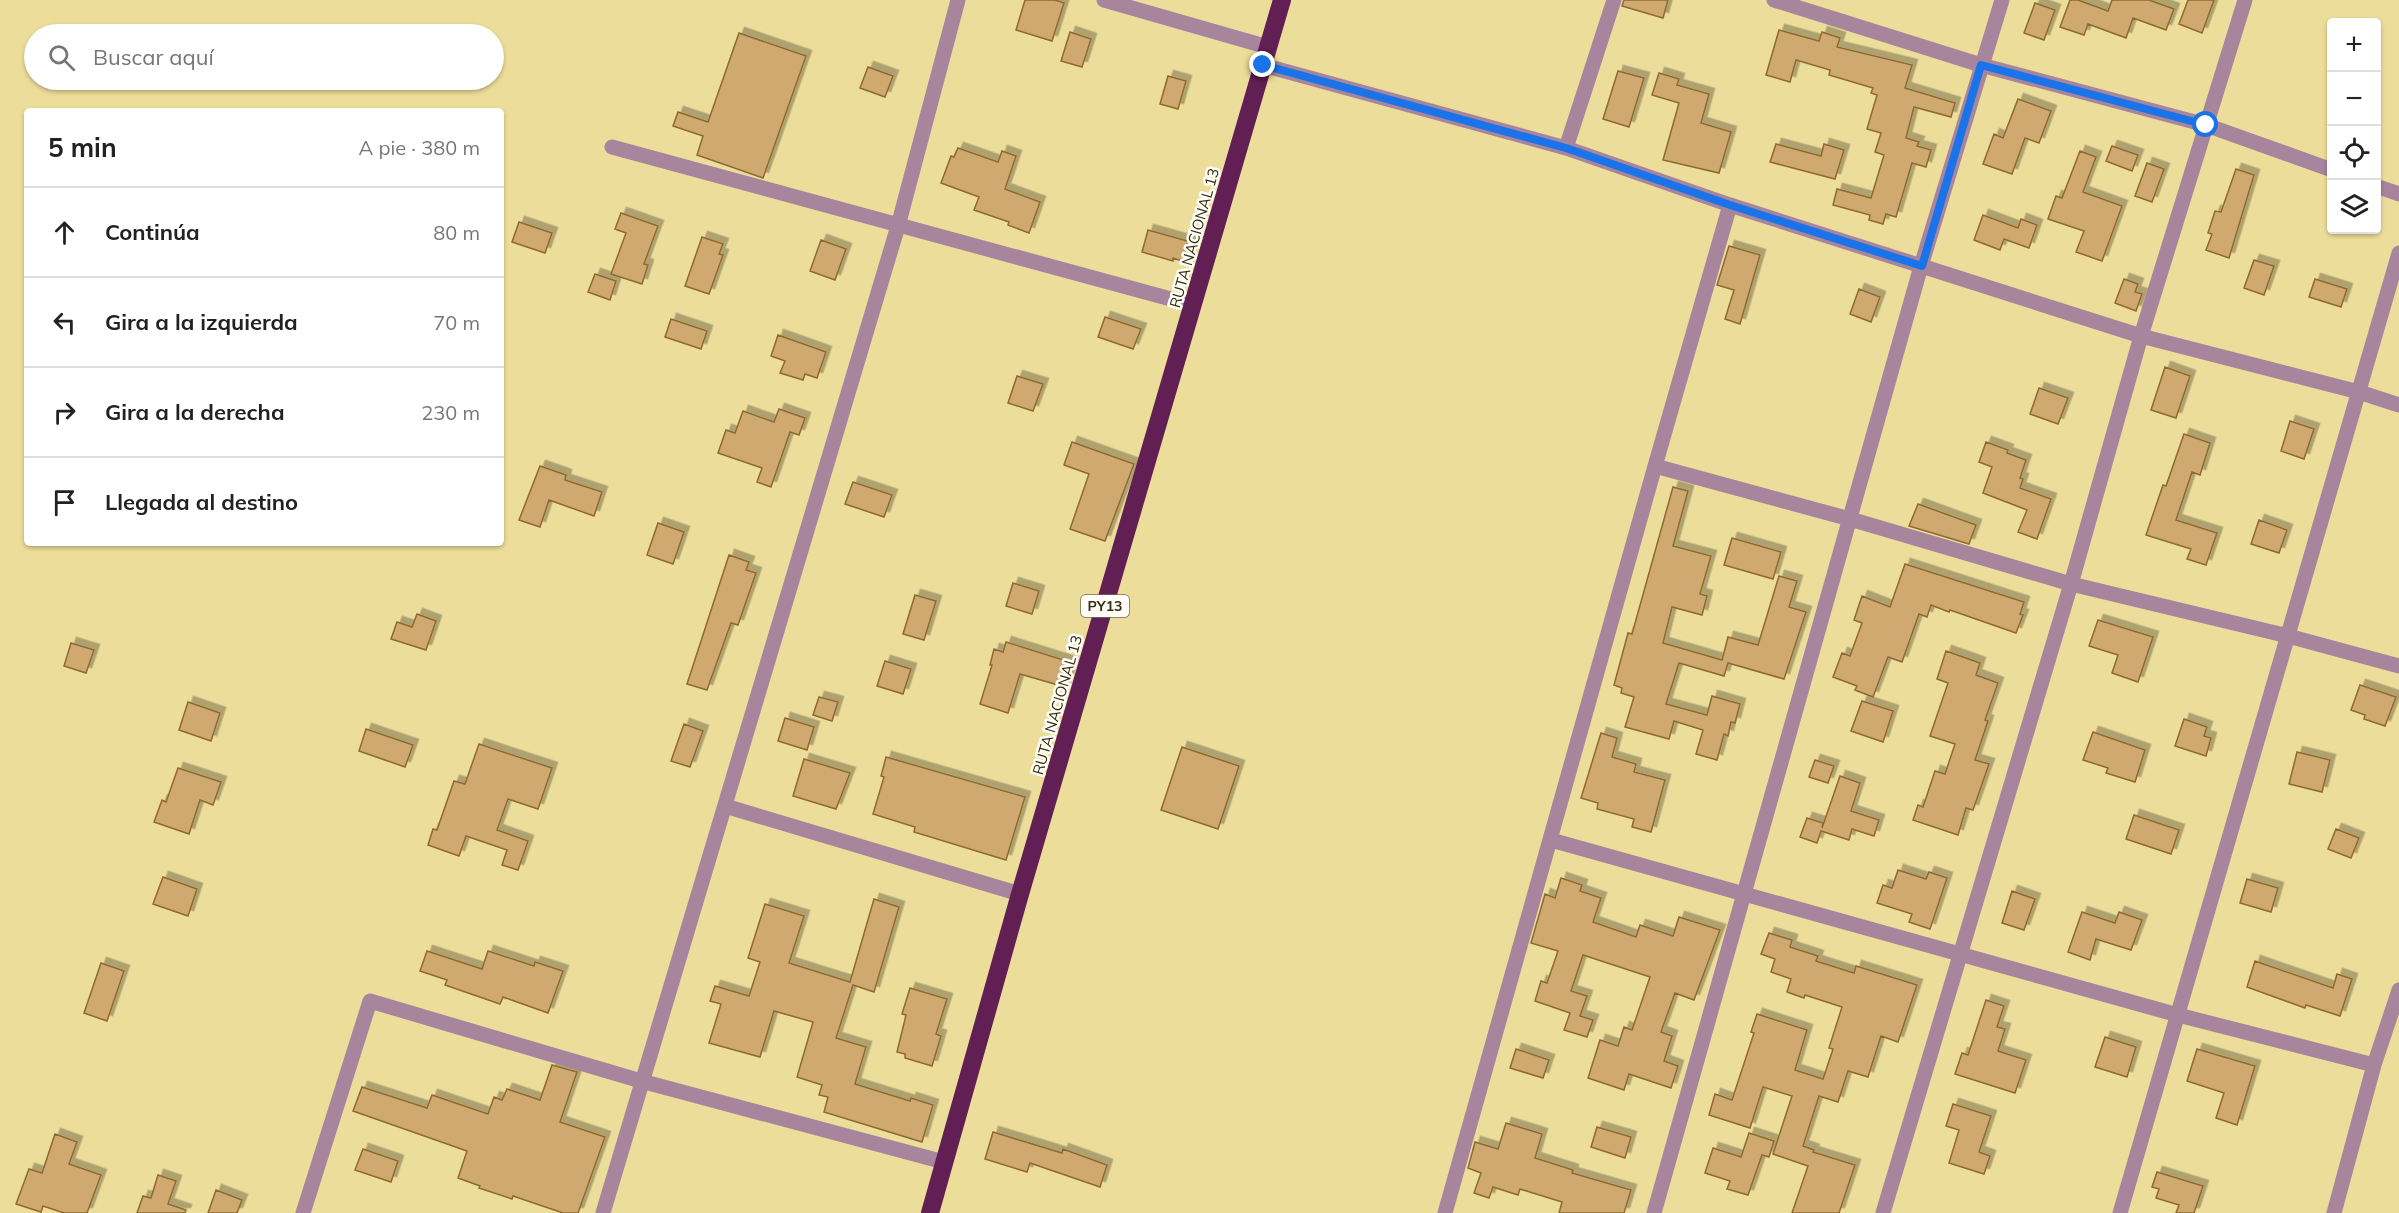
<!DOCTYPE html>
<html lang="es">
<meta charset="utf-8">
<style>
body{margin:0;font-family:Mulish,sans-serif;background:#f2f2f2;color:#222}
.controls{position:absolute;right:18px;top:18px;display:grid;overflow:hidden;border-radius:6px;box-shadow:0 2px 4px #0004}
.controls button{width:54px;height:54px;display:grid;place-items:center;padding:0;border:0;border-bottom:2px solid #e0e0e0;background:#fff;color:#222;font:30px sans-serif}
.stop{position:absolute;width:18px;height:18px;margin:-14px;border:4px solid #1a73e8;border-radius:50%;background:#fff}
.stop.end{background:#1a73e8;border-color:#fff;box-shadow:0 2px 6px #0008}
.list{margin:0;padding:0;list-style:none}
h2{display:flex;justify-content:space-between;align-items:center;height:78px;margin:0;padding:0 24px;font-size:26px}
h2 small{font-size:20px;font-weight:400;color:#767676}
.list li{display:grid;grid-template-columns:39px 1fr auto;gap:18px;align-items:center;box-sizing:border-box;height:90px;padding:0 24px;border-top:2px solid #e0e0e0}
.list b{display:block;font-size:22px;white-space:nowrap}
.list em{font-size:20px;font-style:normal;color:#767676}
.icon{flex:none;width:33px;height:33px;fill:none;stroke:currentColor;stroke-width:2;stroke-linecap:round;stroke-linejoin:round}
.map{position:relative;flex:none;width:2399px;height:1213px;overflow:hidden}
.search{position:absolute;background:#fff;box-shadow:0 2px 4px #0004;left:24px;top:24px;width:480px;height:66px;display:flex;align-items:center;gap:15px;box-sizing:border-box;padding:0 21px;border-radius:33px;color:#767676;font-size:22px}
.panel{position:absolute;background:#fff;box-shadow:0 2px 4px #0004;left:24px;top:108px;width:480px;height:438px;border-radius:6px}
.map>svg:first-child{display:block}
.building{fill:#cfa96f;stroke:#8e6a31;stroke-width:1.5;filter:url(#shadow)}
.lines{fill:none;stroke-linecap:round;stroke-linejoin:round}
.street{stroke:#a6859d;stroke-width:15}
.highway{stroke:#621f54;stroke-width:18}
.route{stroke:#1a73e8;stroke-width:8}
.labels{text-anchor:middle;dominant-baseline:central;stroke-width:5;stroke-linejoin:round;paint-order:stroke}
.shield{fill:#fffef7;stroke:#706b56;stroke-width:1.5}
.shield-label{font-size:14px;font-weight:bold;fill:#332c11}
.street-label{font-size:15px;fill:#332c11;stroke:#fffef7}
</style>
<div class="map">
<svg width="2399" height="1213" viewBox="0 0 2399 1213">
<defs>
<filter id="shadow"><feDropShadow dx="5.5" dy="-5.5" stdDeviation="0" flood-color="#0004"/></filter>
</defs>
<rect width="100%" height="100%" fill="#eddd9a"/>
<path class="building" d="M1025,0h30l9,3 -12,38 -36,-11z
M1624,0h44l-5,18 -41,-12z
M2070,0h8l30,11 4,-11h37l25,9 -8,21 -33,-12 -7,20 -38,-14 -4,11 -24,-8z
M2188,0h26l-12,33 -23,-9z
M2035,3l20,7 -11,30 -20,-7z
M1779,30l40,11 3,-9 18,6 -3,9 75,18 -7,23 50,15 -4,14 -37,-10 -8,31 13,4 -2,4 14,4 -5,17 -14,-4 -16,54 -10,-3 -3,10 -14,-4 1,-5 -37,-10 4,-16 34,9 13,-43 -9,-3 6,-19 -14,-4 10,-34 -6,-2 2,-5 -44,-13 1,-5 -34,-10 -6,22 -24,-7z
M1070,32l21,7 -9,28 -21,-6z
M739,33l67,23 -43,122 -66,-23 6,-19 -30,-10 5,-14 30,10z
M868,67l25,9 -8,21 -25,-9z
M1618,71l26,7 -15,49 -26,-8z
M1659,73l20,6 -2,6 32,9 -8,29 30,9 -12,41 -56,-13 16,-57 -27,-8z
M1168,76l18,5 -8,28 -18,-5z
M2018,99l33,12 -12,32 -14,-5 -13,36 -29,-10 11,-30 9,4z
M1776,144l45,12 3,-12 20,6 -9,29 -65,-17z
M2112,146l26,9 -6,16 -26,-10z
M958,148l40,14 4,-11 14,5 -11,33 35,13 -11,31 -21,-8 1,-3 -35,-12 5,-13 -38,-14 10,-27 3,1z
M2080,151l16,6 -13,35 39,14 -20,55 -26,-9 8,-21 -36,-12 8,-23 6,2z
M2147,163l17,6 -12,33 -17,-6z
M2236,169l18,6 -25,83 -23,-8 6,-16 -4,-1 7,-22 6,1z
M621,213l37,13 -14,38 4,1 -6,19 -31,-10 15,-41 -11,-4z
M1983,215l35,13 3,-9 16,6 -8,23 -25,-9 -4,11 -26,-10z
M519,222l33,11 -7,20 -33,-11z
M1148,230l43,12 -6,20 -12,-4v3l-31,-9z
M702,237l21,7 -4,10 4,1 -14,39 -24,-8z
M821,240l25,9 -11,31 -25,-9z
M1729,246l31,9 -20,69 -15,-5 9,-29 -17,-5z
M2254,260l20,6 -10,29 -20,-7z
M595,274l21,7 -6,19 -22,-8z
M2124,279l14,5 -3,8 7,2 -6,17 -21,-8z
M2315,279l32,10 -6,18 -32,-10z
M1859,289l21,8 -9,25 -21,-8z
M1105,317l36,12 -8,20 -35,-12z
M671,319l36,12 -6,18 -36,-12z
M778,335l48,17 -9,26 -12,-4 -2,6 -23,-7 5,-12 -14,-5z
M2165,367l25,9 -14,42 -25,-8z
M1017,376l26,8 -10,27 -25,-8z
M2039,388l29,10 -10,26 -28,-10z
M779,409l26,9 -6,17 -9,-3 -19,55 -14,-5 5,-14 -44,-15 8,-23 9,3 8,-22 31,11z
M2290,421l24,8 -10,30 -23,-8z
M2184,434l26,9 -10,32 -8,-3 -16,48 41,13 -11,32 -19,-6 4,-10 -45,-14 17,-50 3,1z
M1072,442l62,22 -29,77 -35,-12 19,-55 -25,-9z
M1986,442l22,8 -1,3 19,7 -6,18 3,1 -3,9 31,11 -14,40 -19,-7 9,-22 -44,-17 9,-26 -13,-5z
M540,466l26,9 -1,5 37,12 -8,24 -45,-16 -9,27 -21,-7z
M853,482l39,13 -8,22 -39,-13z
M1673,487l15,4 -15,55 38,10 -11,38 7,2 -5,19 -30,-8 -9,36 59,17 6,-23 30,8 21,-69 18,5 -8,26 17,5 -22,67 -56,-16 -4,13 -45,-13 -13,41 41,11 5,-19 28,8 -5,19 -4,-1 -3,14 -4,-2 -7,26 -21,-6 7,-24 -29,-9 -5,18 -44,-12 9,-30 -13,-4 1,-5 -8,-3 14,-52 4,1z
M1918,504l58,21 -7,19 -60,-18z
M2259,520l28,10 -8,23 -28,-9z
M658,523l26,9 -11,32 -26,-9z
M1732,538l49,14 -8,27 -49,-14z
M729,555l20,7 -3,8 10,3 -18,52 -7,-2 -24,67 -20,-6z
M1905,564l119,38 -4,12 3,1 -7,18 -66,-23 -1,2 -18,-7 -4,12 -8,-3 -17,48 -14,-5 -15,40 -18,-7 2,-4 -24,-9 9,-24 8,3 12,-33 -8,-3 8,-24 28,11z
M1013,583l26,8 -7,23 -26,-8z
M915,595l21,6 -12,39 -21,-6z
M417,614l19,7 -10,29 -35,-11 6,-17 15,5z
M2098,620l55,17 -15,45 -26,-9 6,-18 -29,-9z
M1006,642l67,21 -8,24 -45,-13 -12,39 -28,-9 12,-39h-2l4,-16 9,3z
M71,643l23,7 -8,23 -22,-7z
M1946,651l34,12 -4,12 22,8 -13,37 3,1 -13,39 14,4 -16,46 -7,-2 -8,27 -45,-15 5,-15 5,2 12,-36 10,3 10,-30 -25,-8 18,-53 -11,-4z
M885,661l26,8 -8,25 -26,-8z
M2360,685l36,12 -11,29 -21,-7 1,-4 -14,-5z
M819,697l19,5 -6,19 -19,-6z
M1862,701l31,10 -10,31 -32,-11z
M188,702l32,11 -9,28 -32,-11z
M785,718l29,9 -7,23 -29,-9z
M2184,719l23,8 -3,9 7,2 -5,18 -31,-10z
M684,724l19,7 -13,36 -19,-6z
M366,729l47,16 -8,22 -46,-16z
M2093,732l52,18 -10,32 -29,-9 2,-5 -25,-8z
M1601,733l16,5 -5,19 24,7 -2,8 31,8 -14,52 -19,-5 2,-8 -37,-10 1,-6 -17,-5z
M479,744l73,24 -14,41 -30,-10 -11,31 31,11 -10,29 -16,-5 5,-15 -41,-14 -7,20 -31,-11 5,-16 4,1 17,-49 11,3z
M1182,747l57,19 -21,63 -57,-19z
M2297,752l33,8 -8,32 -33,-8z
M886,757l139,40 -19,63 -92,-28 1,-5 -42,-13 11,-37 -3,-1z
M804,759l46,14 -14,36 -43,-13z
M1815,760l19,6 -6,17 -19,-6z
M178,768l43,14 -8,23 -13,-5 -11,34 -35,-12 8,-22 4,2z
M1840,776l20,7 -9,28 28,9 -5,16 -22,-7 -3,11 -28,-9 -4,12 -17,-6 7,-19 16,5 -1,5z
M2134,815l45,15 -8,24 -45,-15z
M2336,829l23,9 -8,20 -23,-9z
M1898,870l28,9 3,-7 18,6 -17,51 -21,-7 3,-8 -35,-11 6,-18 9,3z
M163,877l34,12 -9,27 -35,-12z
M1561,878l21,7 -2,6 21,7 -8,24 43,15 4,-12 33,11 6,-19 41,13 -26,70 -19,-7 -14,39 11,4 -8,25 14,5 -7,22 -42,-14 -5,16 -36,-12 12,-38 18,6 6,-19 8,3 18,-53 -67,-22 -12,36 16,5 -7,20 13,4 -6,17 -23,-7 6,-17 -35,-12 6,-20 6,2 11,-32 -27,-8 14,-49 10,4z
M2247,879l31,9 -7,24 -31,-9z
M2012,891l23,8 -11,31 -22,-7z
M874,899l25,8 -25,85 -21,-7 -17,53 30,9 -11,37 55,17 1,-3 22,7 -11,37 -98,-30 4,-15 -9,-2 3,-10 -25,-8 16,-55 -39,-11 -14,46 -51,-14 12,-39 -11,-3 5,-15 34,10 11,-34 -12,-4 17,-54 39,12 -15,47 61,19z
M2082,912l33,11 4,-11 23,8 -11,30 -35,-11 -6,21 -22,-8z
M1769,933l23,7 -2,7 28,9 -2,5 38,12 2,-7 61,19 -19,57 -17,-6 -13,41 -20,-6 -10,31 -19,-6 -16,50 11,4 -1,2 42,13 -16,48h-47l16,-47 -35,-12 19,-58 -29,-9 -13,41 -41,-13 6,-21 17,6 22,-67 -3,-1 6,-18 50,16 -12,40 28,9 10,-30 -4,-1 13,-41 -37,-12 -1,3 -17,-6 4,-13 -20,-7 4,-13 -14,-5z
M427,951l55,18 6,-18 46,15 1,-4 28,9 -15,42 -45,-16 -3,7 -55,-19 2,-5 -27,-9z
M2255,961l78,27 4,-14 15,5 -12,37 -34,-11 -1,3 -58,-21z
M101,963l23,8 -17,50 -23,-8z
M910,988l37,11 -11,35 5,2 -9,30 -27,-8v-4l-8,-2 9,-37 -4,-1z
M1986,1000l18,6 -7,21 8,2 -7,22 28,9 -11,33 -60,-19 7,-21 6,2z
M2105,1037l31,10 -9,30 -32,-10z
M1516,1049l33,11 -6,18 -33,-10z
M2197,1049l58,17 -18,59 -21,-7 8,-25 -37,-12z
M552,1065l25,7 -17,50 45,15 -27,76h-15l-50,-17 -1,3 -33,-11 1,-2 -22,-8 9,-27 -114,-40 9,-24 65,21 5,-13 56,19 6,-17 8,3 5,-11 33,11z
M1953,1104l38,12 -12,36 11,4 -6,18 -35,-11 10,-33 -13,-4z
M1506,1123l36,11 -7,24 38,12 -1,3 59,17 -7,23h-65l3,-11 -42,-13 -2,6 -25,-8 -4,11 -15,-5 7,-20 -13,-5 7,-26 23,7z
M1597,1127l34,10 -6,21 -34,-11z
M993,1132l69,21 1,-4 44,16 -7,22 -70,-24 -3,9 -42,-13z
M1749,1133l25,8 -5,16 -7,-2 -14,40 -21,-6 3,-8 -25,-8 8,-25 28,9z
M55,1134l22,8 -8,22 32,11 -14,38h-23l-21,-7 -2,6 -25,-8 13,-35 13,4z
M363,1149l35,12 -7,21 -36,-12z
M2157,1172l46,14 -9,27h-18l3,-8 -23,-7 3,-9 -7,-2z
M158,1175l18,6 -8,23 18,6 -1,3h-48l6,-17 8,2z
M216,1190l26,10 -5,13h-29z"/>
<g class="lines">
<path class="street" d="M1104,0l164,47
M1774,0l207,65 225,60 126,45
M1263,65l303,83 164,57 -75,261 -210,747
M612,147l581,158
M1566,148l48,-148
M2376,186l23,8
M1730,205l411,131 218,56 40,13
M1655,466l195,53 221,65 217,52 111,30
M725,806l295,88
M1551,840l627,175 196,50
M303,1213l67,-212 271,80 303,81
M603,1213l295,-987 60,-226
M1654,1213l267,-947 81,-266
M1883,1213l188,-629 70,-248 104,-336
M2120,1213l279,-960
M2334,1213l40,-148 25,-75"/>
<path class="highway" d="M930,1213l90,-319 262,-894"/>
</g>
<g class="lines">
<path class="route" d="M1263,65l303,83 164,57 192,61 59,-201 225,60"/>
</g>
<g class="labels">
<rect class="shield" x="1081" y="595" width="48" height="22" rx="4.5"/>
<g class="shield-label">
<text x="1105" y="606">PY13</text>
</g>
<g class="street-label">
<text transform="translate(1194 238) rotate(-74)">RUTA NACIONAL 13</text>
<text transform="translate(1057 705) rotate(-74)">RUTA NACIONAL 13</text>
</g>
</g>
</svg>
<div class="controls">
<button>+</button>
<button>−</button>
<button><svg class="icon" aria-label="locate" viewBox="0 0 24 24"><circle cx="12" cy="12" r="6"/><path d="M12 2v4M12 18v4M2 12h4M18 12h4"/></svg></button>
<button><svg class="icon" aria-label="layers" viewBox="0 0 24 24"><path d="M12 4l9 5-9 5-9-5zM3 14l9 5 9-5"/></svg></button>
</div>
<div class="stop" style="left:2206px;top:125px"></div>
<div class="stop end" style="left:1263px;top:65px"></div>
<div class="search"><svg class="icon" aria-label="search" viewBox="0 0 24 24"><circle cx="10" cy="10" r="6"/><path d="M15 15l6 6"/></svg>Buscar aquí</div>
<section class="panel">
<h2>5 min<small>A pie · 380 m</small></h2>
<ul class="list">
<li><svg class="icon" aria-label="ahead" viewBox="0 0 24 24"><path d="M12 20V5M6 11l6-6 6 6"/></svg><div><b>Continúa</b></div><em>80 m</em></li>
<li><svg class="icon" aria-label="left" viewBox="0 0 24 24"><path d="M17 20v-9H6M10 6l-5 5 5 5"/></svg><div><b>Gira a la izquierda</b></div><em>70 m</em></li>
<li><svg class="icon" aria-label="right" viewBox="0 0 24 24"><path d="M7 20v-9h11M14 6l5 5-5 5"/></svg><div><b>Gira a la derecha</b></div><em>230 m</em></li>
<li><svg class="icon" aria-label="arrive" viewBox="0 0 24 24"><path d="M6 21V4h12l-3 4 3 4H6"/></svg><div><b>Llegada al destino</b></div></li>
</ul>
</section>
</div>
